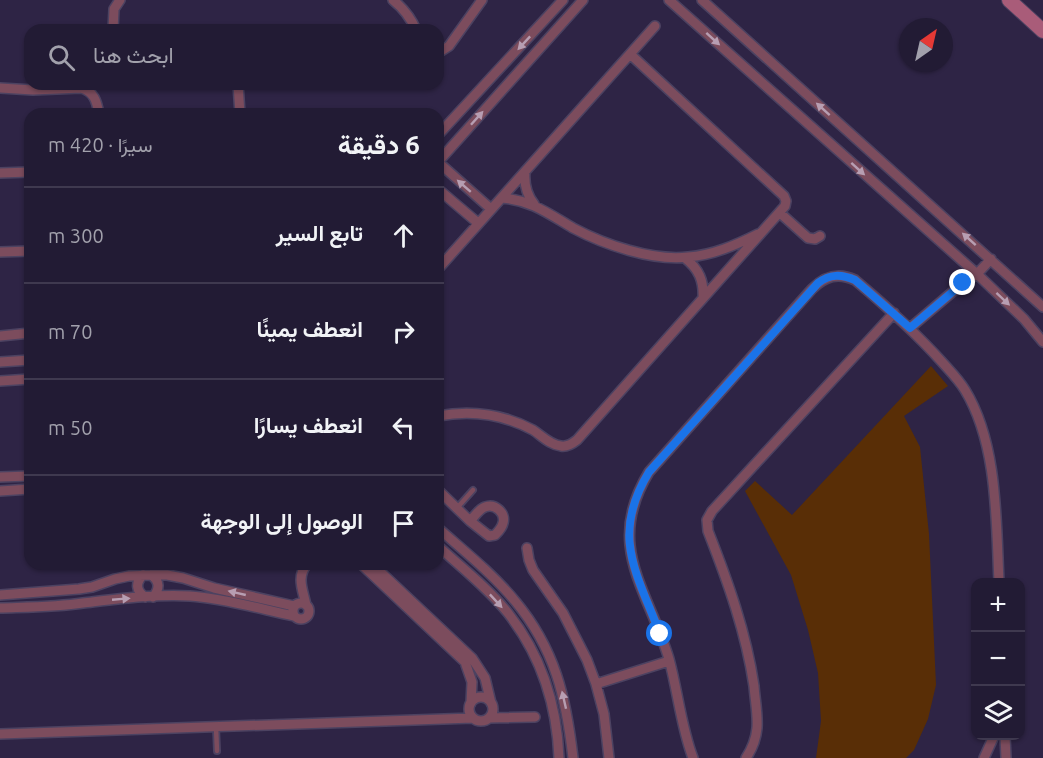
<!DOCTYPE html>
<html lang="ar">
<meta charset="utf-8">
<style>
body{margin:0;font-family:Ubuntu,Vazirmatn,sans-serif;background:#2e2840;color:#f1f3f6;direction:rtl}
.controls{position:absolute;right:18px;bottom:18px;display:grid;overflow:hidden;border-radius:12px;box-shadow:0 2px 4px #0004}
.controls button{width:54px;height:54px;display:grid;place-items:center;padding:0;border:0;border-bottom:2px solid #3f394f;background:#221b34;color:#f1f3f6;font:30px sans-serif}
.compass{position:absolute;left:899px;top:18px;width:54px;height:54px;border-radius:50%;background:#221b34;box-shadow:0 2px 4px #0004;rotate:34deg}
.stop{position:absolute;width:18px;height:18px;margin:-14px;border:4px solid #1a73e8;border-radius:50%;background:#fff}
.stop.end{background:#1a73e8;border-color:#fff;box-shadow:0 2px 6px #0008}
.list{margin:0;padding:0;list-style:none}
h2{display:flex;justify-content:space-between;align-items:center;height:78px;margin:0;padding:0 24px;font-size:26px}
h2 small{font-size:20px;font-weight:400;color:#a2a1ac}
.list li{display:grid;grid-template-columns:39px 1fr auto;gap:18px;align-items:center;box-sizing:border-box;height:96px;padding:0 24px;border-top:2px solid #3f394f}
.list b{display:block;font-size:22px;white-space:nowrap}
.list em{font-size:20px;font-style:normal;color:#a2a1ac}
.icon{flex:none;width:33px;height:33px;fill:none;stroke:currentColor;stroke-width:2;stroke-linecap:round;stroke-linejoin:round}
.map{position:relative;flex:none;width:1043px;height:758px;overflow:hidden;direction:ltr}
.search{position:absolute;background:#221b34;box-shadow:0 2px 4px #0004;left:24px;top:24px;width:420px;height:66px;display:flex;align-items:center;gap:15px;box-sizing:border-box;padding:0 21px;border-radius:18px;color:#a2a1ac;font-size:22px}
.panel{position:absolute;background:#221b34;box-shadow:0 2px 4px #0004;left:24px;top:108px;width:420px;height:462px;border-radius:18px;direction:rtl}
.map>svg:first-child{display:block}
.park{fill:#592e06}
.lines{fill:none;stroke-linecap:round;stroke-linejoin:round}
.lane-casing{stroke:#4c4261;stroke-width:8}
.street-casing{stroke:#4c4261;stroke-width:12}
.secondary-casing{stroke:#4c4261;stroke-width:16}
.lane{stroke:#7c4c5d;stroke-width:4.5}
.street{stroke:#7c4c5d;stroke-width:9}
.secondary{stroke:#a95c79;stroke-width:14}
.oneway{fill:#b79eb2}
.route{stroke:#1a73e8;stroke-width:8}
</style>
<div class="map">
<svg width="1043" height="758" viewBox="0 0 1043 758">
<rect width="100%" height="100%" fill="#2e2445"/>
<path class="park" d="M931,366l17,20 -44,30 16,31 9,87 7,151 -8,34 -14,31 -8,8h-90l5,-37 -3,-48 -10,-43 -17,-55 -46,-84 10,-10 37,34z"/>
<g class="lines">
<g class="lane-casing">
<path id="lane" d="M457,508l16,-18
M216,727l1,24"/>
</g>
<g class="street-casing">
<path id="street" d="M393,0c10,8 18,18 23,30
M669,0l308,274 47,45 19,23
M702,0l341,307
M113,30l1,-21 6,-9
M438,53l11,-7 33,-46
M238,84l2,30
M0,88l33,2 48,-2c13,3 16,14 18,26
M438,135l125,-135
M438,162l145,-162
M438,162l53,47
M525,172c-1,12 1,22 9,32
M0,173l30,-1
M438,189l40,34
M502,198c29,2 47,16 71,30 32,17 79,33 115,29 25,-2 48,-12 70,-23
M780,213l28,25 7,1 5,-3
M0,252l30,-1
M685,258c14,11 19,23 18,40
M438,269l217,-243
M910,328l53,-45 14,-9 14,-15
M0,336l30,-3
M0,362l30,-2
M0,381l30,-2
M438,416c32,-6 65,-2 95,14 8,5 17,15 28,16 6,1 11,-2 16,-6l208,-234 1,-5 -2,-5 -154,-142
M0,477l30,-1
M438,490l32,31 19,15 6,-1c3,-3 7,-7 8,-12 3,-10 -8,-20 -18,-16 -6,2 -10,9 -15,14
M0,491l30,-2
M438,528c26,23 55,46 77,73 40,48 51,96 58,157
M438,546c24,22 50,42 70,67 33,42 49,92 51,145
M527,548l2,12 4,10 30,43 24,47 9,24 8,30 5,44
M361,564l104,98 7,20 -1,21
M372,564l100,94 13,20 6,25
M143,575c-8,8 -7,16 2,22
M151,575c9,6 9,14 2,22
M0,595l79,-6 13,-2 23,-8 14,-3 22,-1h16l16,3 31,10 80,18
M293 611a8 8 0 1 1 16 0a8 8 0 1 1-16 0Z
M306,605c-3,-15 -10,-28 1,-41
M0,608c28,-1 56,-1 83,-5 35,-4 72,-9 107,-7 33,2 71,13 104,20
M596,684l73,-23
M469 709a12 12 0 1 1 24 0a12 12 0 1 1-24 0Z
M489,718l46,-1
M0,734l473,-16
M1005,736l1,22
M693,758c-12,-31 -15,-66 -24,-99 -21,-70 -65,-113 -20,-187l163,-183c13,-13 26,-17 43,-9 31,26 60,52 87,82 8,9 17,18 23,28 33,54 31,131 34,192
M746,758c6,-9 10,-19 11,-30 1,-14 -2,-28 -3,-42 -8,-54 -26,-104 -46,-155l-1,-11 5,-9 182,-198
M984,758l10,-22"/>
</g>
<g class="secondary-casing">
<path id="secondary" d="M1009,0l34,31"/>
</g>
<use href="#lane" class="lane"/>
<use href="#street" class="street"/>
<use href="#secondary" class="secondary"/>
</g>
<defs><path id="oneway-solid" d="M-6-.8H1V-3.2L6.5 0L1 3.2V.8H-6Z" transform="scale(1.5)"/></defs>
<g class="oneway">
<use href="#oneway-solid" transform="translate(713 39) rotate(42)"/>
<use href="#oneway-solid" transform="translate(524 43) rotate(133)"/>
<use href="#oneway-solid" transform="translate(823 109) rotate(-138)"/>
<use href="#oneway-solid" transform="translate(477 118) rotate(-48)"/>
<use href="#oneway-solid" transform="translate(858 169) rotate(42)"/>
<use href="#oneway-solid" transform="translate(464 186) rotate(-139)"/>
<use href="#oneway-solid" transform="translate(969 239) rotate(-138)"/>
<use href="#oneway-solid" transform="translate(1003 299) rotate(43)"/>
<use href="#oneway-solid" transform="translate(237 593) rotate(-167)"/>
<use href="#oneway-solid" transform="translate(121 599) rotate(-5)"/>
<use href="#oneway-solid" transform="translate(496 601) rotate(47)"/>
<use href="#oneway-solid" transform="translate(564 700) rotate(-103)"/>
</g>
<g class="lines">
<path class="route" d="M660,634c-23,-61 -50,-98 -11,-162l169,-189c12,-9 23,-9 37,-3l55,48 53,-45"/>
</g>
</svg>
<div class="controls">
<button>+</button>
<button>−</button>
<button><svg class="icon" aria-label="layers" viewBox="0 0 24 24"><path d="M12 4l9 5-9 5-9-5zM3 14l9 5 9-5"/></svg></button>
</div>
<svg class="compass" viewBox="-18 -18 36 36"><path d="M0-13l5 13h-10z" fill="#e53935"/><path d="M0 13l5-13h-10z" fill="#a2a1ac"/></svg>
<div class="stop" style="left:660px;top:634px"></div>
<div class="stop end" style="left:963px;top:283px"></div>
<div class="search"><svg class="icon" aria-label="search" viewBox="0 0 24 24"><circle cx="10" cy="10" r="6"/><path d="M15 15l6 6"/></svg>ابحث هنا</div>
<section class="panel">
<h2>6 دقيقة<small>سيرًا · 420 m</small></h2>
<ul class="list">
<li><svg class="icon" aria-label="ahead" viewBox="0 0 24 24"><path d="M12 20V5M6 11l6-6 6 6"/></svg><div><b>تابع السير</b></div><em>300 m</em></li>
<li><svg class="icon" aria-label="right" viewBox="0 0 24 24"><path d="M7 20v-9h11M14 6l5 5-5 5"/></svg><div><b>انعطف يمينًا</b></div><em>70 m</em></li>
<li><svg class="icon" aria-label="left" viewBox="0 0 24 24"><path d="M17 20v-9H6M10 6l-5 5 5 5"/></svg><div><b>انعطف يسارًا</b></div><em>50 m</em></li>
<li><svg class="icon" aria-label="arrive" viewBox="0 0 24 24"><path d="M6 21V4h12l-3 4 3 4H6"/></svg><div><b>الوصول إلى الوجهة</b></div></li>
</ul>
</section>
</div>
